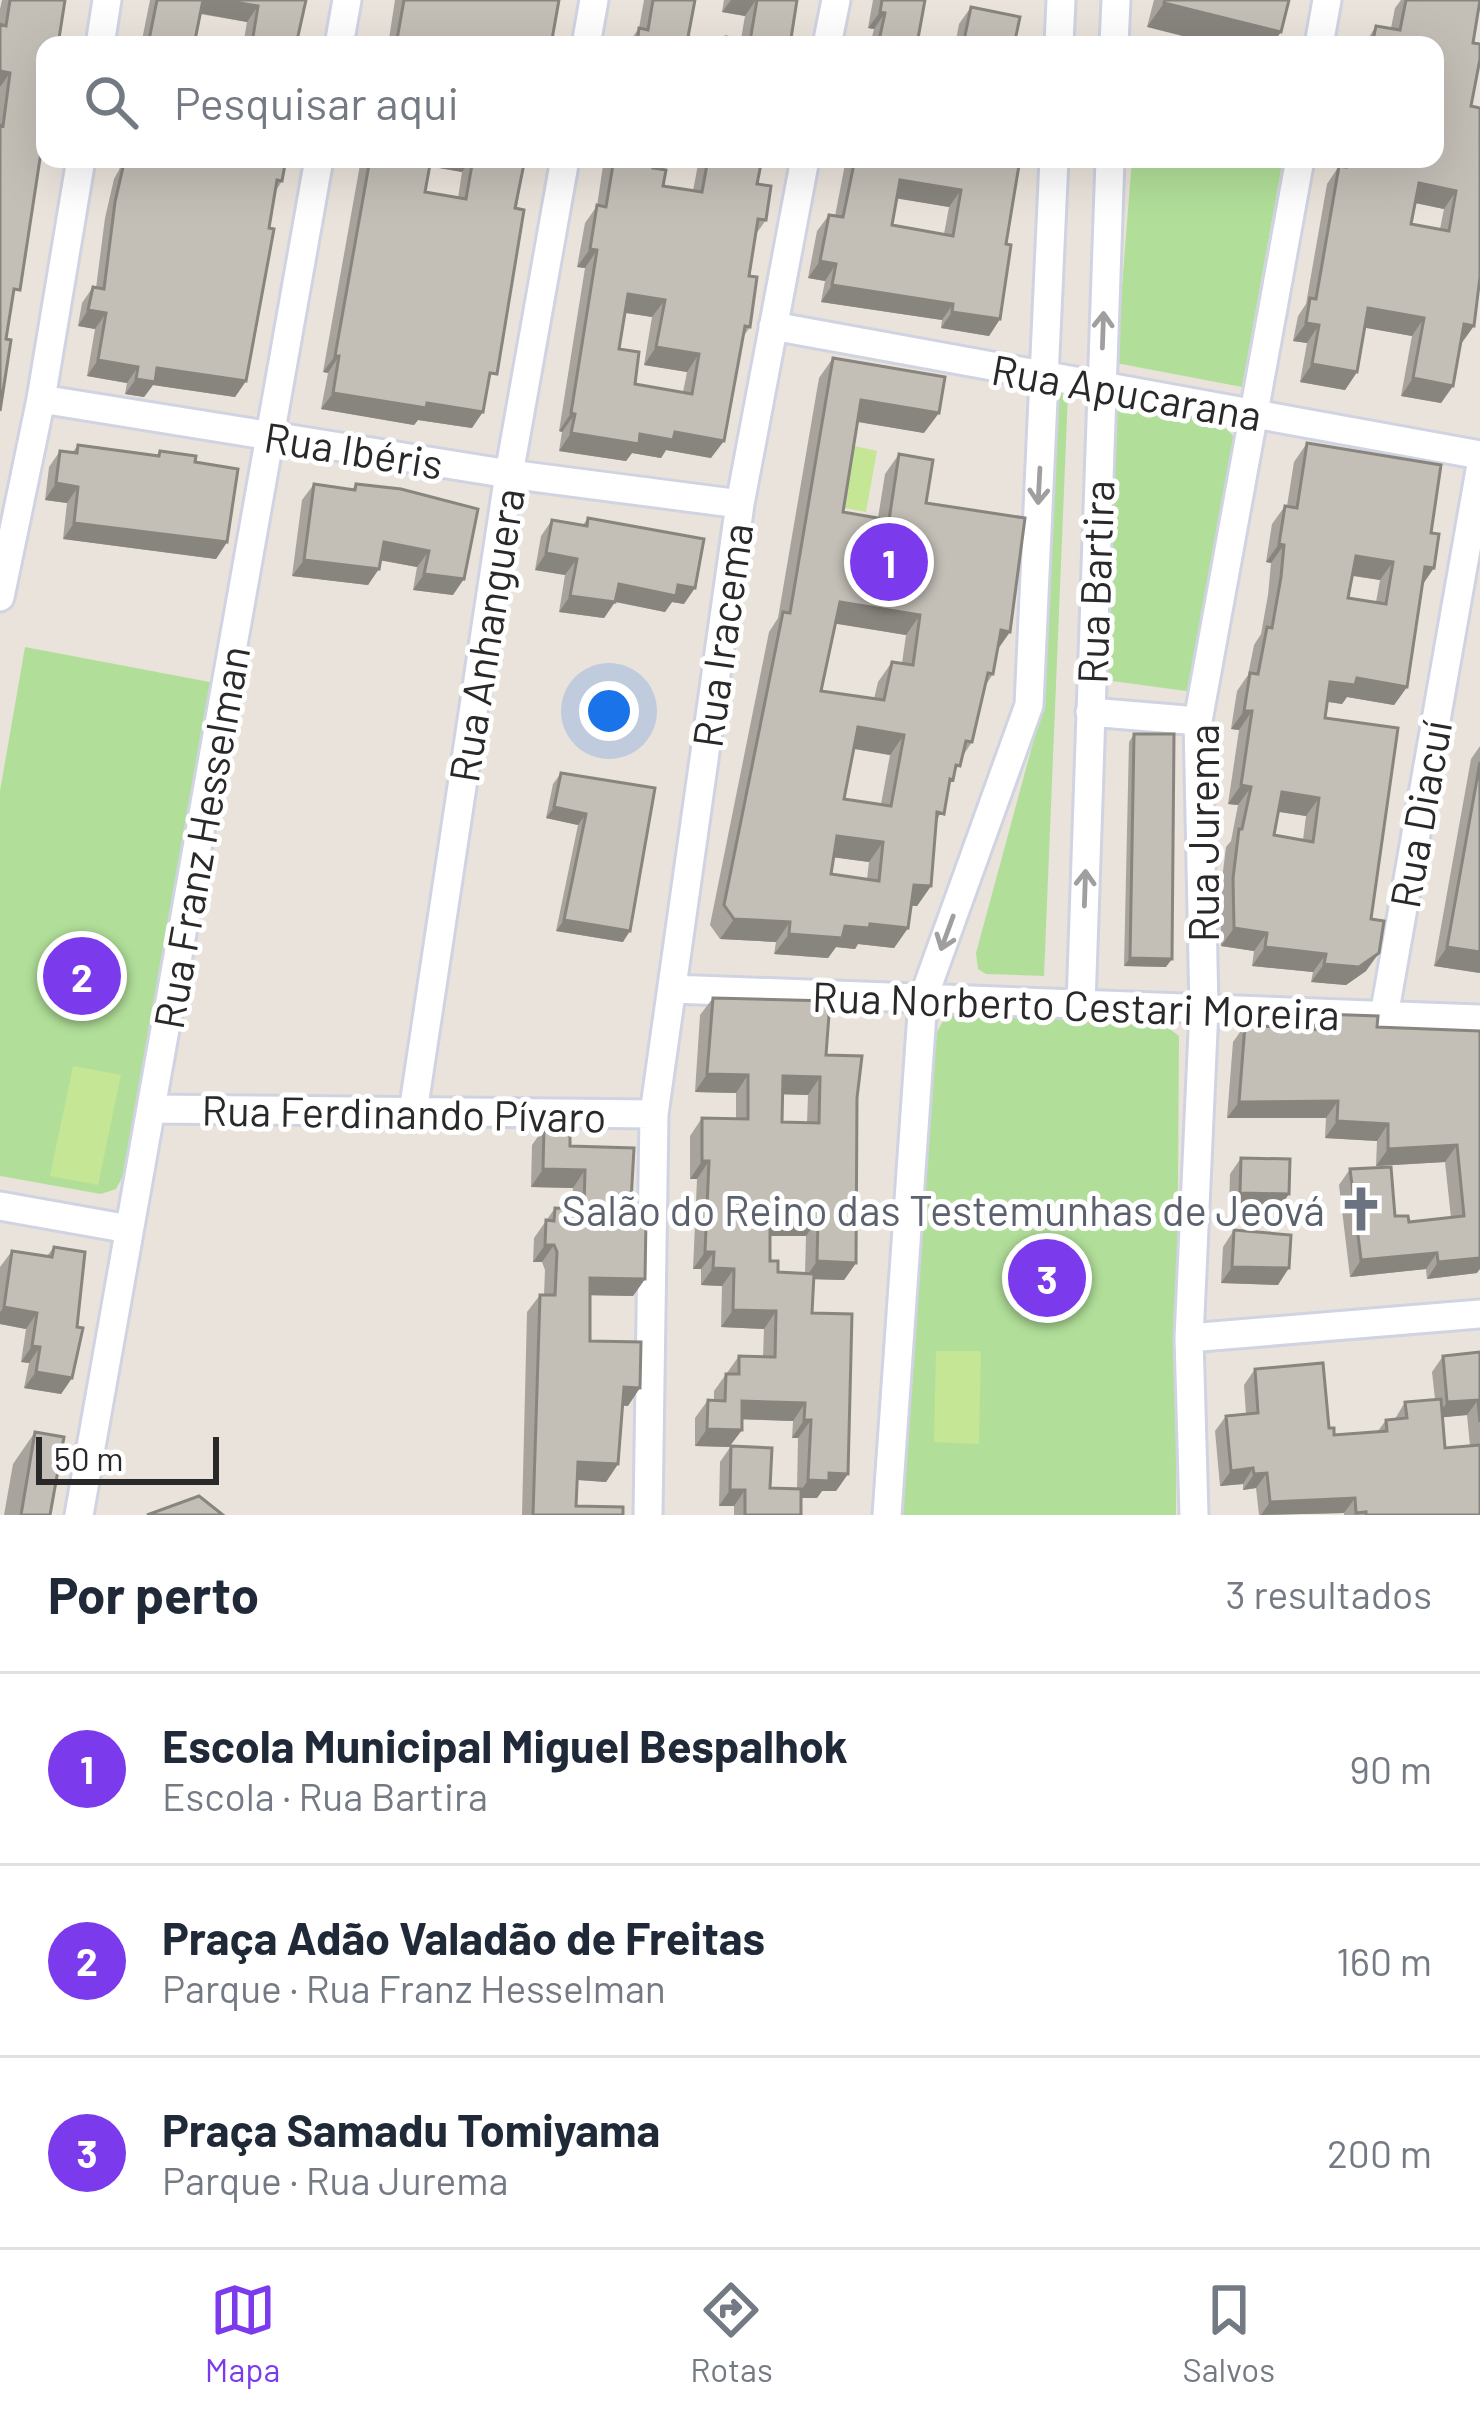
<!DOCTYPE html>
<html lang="pt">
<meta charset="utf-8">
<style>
body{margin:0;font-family:Barlow,sans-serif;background:#f2f2f3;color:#1f2937}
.scale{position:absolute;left:36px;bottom:30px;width:183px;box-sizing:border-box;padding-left:12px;border:6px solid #292929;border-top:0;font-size:33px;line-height:42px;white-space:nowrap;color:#292929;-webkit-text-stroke:9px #fff;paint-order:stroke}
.you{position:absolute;left:609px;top:711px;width:42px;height:42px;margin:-30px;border:9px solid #fff;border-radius:50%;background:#1a73e8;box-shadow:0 0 0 18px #1a73e833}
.badge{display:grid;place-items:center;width:78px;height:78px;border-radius:50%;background:#7c3aed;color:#fff;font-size:39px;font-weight:700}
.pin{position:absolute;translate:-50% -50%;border:6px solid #fff;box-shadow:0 3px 12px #0006}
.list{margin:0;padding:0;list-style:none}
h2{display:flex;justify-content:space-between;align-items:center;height:156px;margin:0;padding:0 48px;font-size:51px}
h2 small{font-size:39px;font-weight:400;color:#747a83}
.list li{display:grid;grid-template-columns:78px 1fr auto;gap:36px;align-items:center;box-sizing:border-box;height:192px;padding:0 48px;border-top:3px solid #e0e1e3}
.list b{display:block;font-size:45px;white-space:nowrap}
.list p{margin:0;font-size:39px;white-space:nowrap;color:#747a83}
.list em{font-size:39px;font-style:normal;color:#747a83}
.icon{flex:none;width:66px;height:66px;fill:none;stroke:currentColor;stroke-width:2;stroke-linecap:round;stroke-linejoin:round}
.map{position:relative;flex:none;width:1480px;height:1515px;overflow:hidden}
.search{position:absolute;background:#fff;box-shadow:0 12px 48px #0002;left:36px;right:36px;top:36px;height:132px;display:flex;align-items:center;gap:30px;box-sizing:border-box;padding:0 42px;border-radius:24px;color:#747a83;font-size:45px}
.sheet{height:732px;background:#fff}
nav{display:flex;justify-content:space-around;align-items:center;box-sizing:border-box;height:168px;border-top:3px solid #e0e1e3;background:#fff;font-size:33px;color:#747a83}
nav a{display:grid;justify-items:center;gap:6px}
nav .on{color:#7c3aed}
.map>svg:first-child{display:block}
.green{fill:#b1df99}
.pitch{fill:#c4e695}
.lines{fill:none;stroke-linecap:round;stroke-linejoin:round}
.minor-casing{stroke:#d0d3e1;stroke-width:33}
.minor{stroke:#fff;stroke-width:27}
.wall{fill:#a8a39d;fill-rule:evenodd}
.shaded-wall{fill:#88857f}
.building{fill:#c3beb6;stroke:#88857f;stroke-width:3;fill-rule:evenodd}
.oneway{stroke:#9f9f9f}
.labels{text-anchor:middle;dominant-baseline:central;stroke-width:10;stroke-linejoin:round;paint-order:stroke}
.street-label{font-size:42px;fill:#292929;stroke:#fff}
.worship-label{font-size:42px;fill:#5b616d;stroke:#fff;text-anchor:end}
</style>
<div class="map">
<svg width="1480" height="1515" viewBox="0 0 1480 1515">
<rect width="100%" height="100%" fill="#eae3db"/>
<path class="green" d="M1132,159h151l-41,228 -126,-24z
M1057,392l11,1 -24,583 -58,-2 -8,-5 -2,-16 65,-240z
M1112,399c43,8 101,5 127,44l-46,249 -88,-12z
M25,647l190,36 -84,478 -15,28 -15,5 -101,-18v-385z
M961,1009l205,17 13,10 -3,479h-276l34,-478 13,-23z"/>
<path class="pitch" d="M850,445l27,6 -11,61 -27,-5z
M73,1066l48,9 -23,110 -48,-9z
M936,1351h45l-2,93 -45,-2z"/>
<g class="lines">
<g class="minor-casing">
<path id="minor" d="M100,45l7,-45
M339,45l8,-45
M586,45l8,-45
M827,45l9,-45
M1059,45l2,-45
M1114,45l2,-45
M1319,45l8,-45
M773,326l707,129
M41,399l468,75 231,30
M0,597l41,-198 40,-240
M1090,712l108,9
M672,989l808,30
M1081,1005l29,-846
M1384,1016l96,-546
M153,1109l501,5
M413,1112l96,-638 56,-315
M0,1206l129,23
M1189,1338l291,-24
M79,1515l240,-1356
M648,1515l6,-401 86,-610 65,-345
M887,1515l36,-516 106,-294 25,-546
M1194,1515l-5,-177 15,-329 -6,-288 102,-562"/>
</g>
<use href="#minor" class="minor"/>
</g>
<path class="wall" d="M2,0h63l-59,339 -6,72v-402z
M150,0h156l-10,45h-53l4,-23 -47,-8 -5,26 23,5h-77z
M395,0h164l-8,45h-163z
M644,0h51l-7,37 34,6 4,-6 15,2 4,-23 -23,-4 2,-12h73l-7,45h-163l12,-17z
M873,0h52l-8,44 9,1h-56l4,-16 -6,-1z
M1154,0h135l-142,27z
M1401,0h79l-7,43 -12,301 -8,42 -12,17 -40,-7 11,-60 -48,-9 -7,45 -12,18 -45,-8 7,-39 -14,-2 5,-25 8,-12 21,-120 10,-15 2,-10h96v-114h-71l12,-19 15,2 4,-20zM1415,203l29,6 -4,20 -29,-5z
M971,7l43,38h-59l4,-21z
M122,159h164l-4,22 -7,11 -29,189 -11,16 -82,-12 -9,12 -19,-3 2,-11 -40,-7 8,-47 -17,-3 4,-23 11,-16 3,1 9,-70 9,-39 5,-9z
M361,159h164l-38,229 -15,40 -54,-8 -4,5 -93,-16 7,-36 -5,-1zM429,166l33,6 -4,26 -33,-6z
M604,159h51l-2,9 10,18 30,5 6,-32h63l-5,25 9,36 -10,14 -7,42 1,51 -7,10 -32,121 -45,-8 -5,8 -29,-5 -6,8 -67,-10 3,-19 -3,-1 26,-163 -8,-1 8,-44 12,-17zM625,313l27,4 -8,48 43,7 -4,20 -48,-8 -16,-35z
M846,159h174l-14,85 -6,75 -11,17 -48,-8 1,-8 -121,-18 4,-21 -17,-3 9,-47 12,-16 6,1zM897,198l52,9 -5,27 -52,-9z
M833,358l91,75 -66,-11 -15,90 35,6 7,-44 14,-20 99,195 -5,25 -8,12 -13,56 -10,15 -13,29 -13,39 -5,61 -14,20 -6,-1 -3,23 -14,20 -36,-4 -3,5 -19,-2 -8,11 -54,-4 2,-12 -56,-3 -10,-14 59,-293 9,-14 41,-240zM835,623l71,12 -4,28 -10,-1 -14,20 -4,17 -53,-8zM854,749l36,6 -9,49 -37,-5zM834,857l35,5 -2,17 -36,-5z
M1307,443l116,141 -16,103 -13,18 -47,-8 -5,7 -14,-2 -3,16 46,201 -5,52 -20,14 -35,-3 2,-10 -61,-6 2,-15 -33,-5 -1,-50 6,-49 5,-6 7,-36 -10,-1 11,-74 -8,-1 6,-38 11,-16 6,-30 7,-11 7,-39 3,-32 -5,-1 6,-38 13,-18h2l7,-44zM1352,576l28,4 -4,22 -28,-4zM1278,812l28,4 -3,24 -29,-5z
M78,445l79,10 3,-4 35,11 32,80 -11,17 -153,-20 4,-36 -22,-3 4,-33 11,-16 12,2z
M314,484l38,6 4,-6 45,5 52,106 -40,-5 4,-23 -36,-7 -13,25 -76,-9 10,-76z
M588,518l96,86 -12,-2 -7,10 -50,-10 -11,16 -45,-6 6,-37 -30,-5 6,-34 11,-16 31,5z
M1134,734l32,233 -42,-1 5,-224z
M1480,746v227l-46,-7 37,-207z
M561,773l94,15 -32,154 -67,-11 22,-106 -32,-7 7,-34z
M713,998l113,57 31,43 -1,165 -12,17 -30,-1 -2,34 36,161 -12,17h-14l-5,7h-16v17h-67v-9h-15l1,-44 11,-16 39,42 27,1 1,-51h-6l1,-17 -51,-2v11l-13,17 -34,-1v-28l13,-18h6v-9l25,-35 24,1 1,-28 -43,-2 1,-41 -21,-1v-16h-8l4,-90h-7v-43l12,-18 34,1v-26l-41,-1 5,-77zM782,1094l26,1 -1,28 -25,-1zM770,1236h36l-1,38 -27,-2 -8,-11z
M1321,1014l56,13 103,4 -3,242 -50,6 -1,-10 -76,8 -11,-92 11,-16 45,47 14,6 42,-4 -6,-56 -69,4 1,-25 -52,-3 1,-20h-99l6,-76 12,-17 66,4z
M544,1128l26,18 60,74 15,59 -12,17 -43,-1v46l38,65 -5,-1 -5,59 -12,18 -29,-2 -1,26 47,9h-101l5,-203 13,-17h4l1,-25 -3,-8h-9l1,-24 21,-30 17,1 1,-21 -42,-1 1,-42z
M1241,1158l37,52 -49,-1 1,-35z
M1234,1230l44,55 -57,-2 2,-36z
M54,1247l18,131 -11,16 -37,-6 5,-25 -8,-1 5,-33 -26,-5v-57l12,-16 35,5z
M1480,1352v163h-136v-2l-85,2 -3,-27 -13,2v-6l-23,2 -5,-55 11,-15 20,-2 -2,-29 11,-16 74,59 5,7 44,-4 8,-11 9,-1 10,-17 30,-3 -3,-27 11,-16zM1467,1415l3,31 -25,2 -2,-31z
M35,1432l15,83h-46l9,-51z"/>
<path class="shaded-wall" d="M201,0h21l36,6 -11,16 -54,-10z
M731,0h25l-11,16 -23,-4z
M1164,3l117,29 -9,13h-54l-71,-18z
M880,12l5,1 -11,16 -6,-1z
M0,71l10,2 -10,14z
M425,159h46l-9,13 -41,-7z
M900,180l61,10 -12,17 -61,-10z
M1419,183l37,8 -12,18 -38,-8z
M590,249l7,1 -12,18 -8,-1z
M820,261l16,3 -11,17 -17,-3z
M832,285l121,19 -11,16 -121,-18z
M628,294l37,6 -13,17 -37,-6z
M1368,308l56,10 -12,18 -57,-10z
M88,310l18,3 -11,16 -17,-3z
M952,312l48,7 -11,17 -48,-8z
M1306,323l13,2 -12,18 -14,-2z
M1464,324l10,2 -13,18 -10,-2z
M656,347l43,7 -12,18 -43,-7z
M335,356h4l-11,17 -5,-1z
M98,360l40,7 -11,16 -40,-7z
M1312,364l45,8 -12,18 -45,-8z
M157,368l89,13 -11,16 -82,-12 -9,12 -19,-3 11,-15z
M1413,378l40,8 -12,17 -40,-7z
M333,393l94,10 56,9 -11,16 -54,-8 -4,5 -93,-16z
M861,400l78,13 -15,20 -77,-13z
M571,413l4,1 -13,18 -3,-1z
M675,432l49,9 -13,17 -45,-8 -5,8 -29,-5 -6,8 -67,-10 12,-18 69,1z
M56,483l22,4 -11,16 -22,-3z
M74,523l153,19 -11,17 -153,-20z
M384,542l45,9 -12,16 -44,-8z
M1279,544l5,1 -13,18 -5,-1z
M546,553l31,6 -12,16 -30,-5z
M1356,556l37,6 -13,18 -37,-6z
M304,560l75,9 -11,16 -76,-9z
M1425,567l9,1 -13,19z
M424,574l40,5 -11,16 -40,-5z
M619,584l59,1 17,3 -11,16 -12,-2 -7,10 -58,-12z
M570,596l45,6 -11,16 -45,-6z
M840,602l80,13 -14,20 -81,-13z
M1001,630l9,2 -14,20z
M1357,678l50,9 -13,18 -47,-8 -5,7 -24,-4 12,-18z
M1244,711h8l-13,19 -8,-1z
M858,727l46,8 -14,20 -46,-8z
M1241,785l10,2 -13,18 -10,-1z
M1282,792l37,6 -13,18 -37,-6z
M554,807l32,7 -8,11 -32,-7z
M837,836l46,6 -14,20 -46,-6z
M914,885l17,1 -14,20 -18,-1z
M734,919l56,3 -14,20 -56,-3z
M564,920l66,11 -7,11 -67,-11z
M870,924l38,4 -14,20 -36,-4 -3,5 -19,-2 -8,11 -54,-4 15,-20z
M1234,928l33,5 -13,18 -33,-5z
M1265,947l61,7 -13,18 -61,-6z
M1447,947l33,5v21l-46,-7z
M1379,953l-13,18 -20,14 -35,-3 13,-18z
M1130,958l42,1 -6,8 -42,-1z
M707,1074l41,1 -12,18 -41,-1z
M783,1076l37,1 -12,18 -37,-1z
M1338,1101l-12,17h-99l12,-16z
M1337,1121l51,3 -11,17 -52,-3z
M1457,1145l-12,17 -69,4 12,-17z
M702,1161h7l-12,18h-7z
M543,1169l42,1 -12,18 -42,-1z
M1240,1193l49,1 -11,16 -49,-1z
M770,1219h48l-12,17h-48z
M545,1245h9l-12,17h-9z
M705,1252h9l-13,17h-8z
M1437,1253l-11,16 -76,8 11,-17z
M1480,1253v16l-3,4 -50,6 11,-17z
M817,1261l39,2 -12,17 -39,-1z
M1232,1267l57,1 -11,17 -57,-2z
M713,1268l21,1 -12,17 -21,-1z
M590,1278l55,1 -12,17 -55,-1z
M4,1307l33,6 -11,16 -26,-5v-12z
M733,1310l43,1 -12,18 -43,-2z
M32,1346l8,1 -11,16 -8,-1z
M36,1372l36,6 -11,16 -37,-6z
M624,1387l16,1 -12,18 -16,-1z
M1478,1400l-11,15 -31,3 11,-16z
M742,1401l63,2 -12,18 -63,-2z
M804,1420h7l-13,18h-6z
M707,1429l35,1 -13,17 -34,-1z
M578,1462l40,2 -12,18 -40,-3z
M1253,1468l-10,16 -23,2 11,-15z
M829,1473l19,1 -12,17h-14l-5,7h-21l12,-18z
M1267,1473l-11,15 -13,2 11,-16z
M730,1490h15l-11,16h-15z
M1355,1498l-11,15 -83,2 9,-13z"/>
<path class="building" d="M10,0h55l-7,45h-13v81l-25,164 -6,-1 -8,50 5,1 -11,71v-286l3,1 7,-53 -10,-2v-47l6,2z
M157,0h46l-8,40 23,5h-70z
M222,0h84l-10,45h-35l-9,-2 6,-37z
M404,0h155l-8,45h-155z
M653,0h42l-7,37 37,6 1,-6 24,4 7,-41h40l-7,45h-153l2,-17 9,2z
M882,0h43l-8,44 9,1h-48l7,-32 -5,-1z
M1165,0h124l-8,32 -117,-29z
M1406,0h74l-7,43 7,1v15l-9,47 9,2v169l-6,49 -10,-2 -11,62 -40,-8 11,-60 -56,-10 -11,64 -45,-8 7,-39 -13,-2 4,-25 6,1 23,-133 7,1 2,-8h87v-37l7,-35 -7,-1v-41h-63l4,-19 24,4zM1419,183l37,8 -7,40 -38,-7z
M971,7l49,10 -6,28h-51z
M129,159h157l-4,22 -5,-1 -8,48 5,1 -28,152 -89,-13 -2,14 -19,-3 2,-12 -40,-7 8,-47 -18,-3 5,-23 11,2 11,-87 9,-39 5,1z
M370,159h61l-6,33 41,7 7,-40h52l-10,49 9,2 -27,164 -7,-1 -7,39 -56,-9 -1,5 -93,-15 6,-37h-4z
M614,159h41l-2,9 13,2 -3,16 39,6 6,-33h54l-5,25 14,2 -5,34 -8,-1 -9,57 8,1 -7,50 -5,-1 -21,115 -49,-9 -2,8 -33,-6 -1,10 -68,-11 4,-19 -4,-1 26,-163 -7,-1 7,-44 9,2zM628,294l37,6 -9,47 43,7 -7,40 -57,-10 4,-32 -20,-3z
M855,159h165l-14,85 5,1 -11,74 -48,-7 1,-8 -121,-19 4,-21 -16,-3 9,-46 14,2zM900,180l61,10 -8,46 -61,-11z
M833,358l112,19 -6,36 -78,-13 -18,112 46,8 10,-66 34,6 -7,43 99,15 -15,114 -9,-2 -8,44 -5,-1 -16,69 -6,-1 -6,25 -4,-1 -3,15 -3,-1 -6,35 -7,-2 -6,74 -17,-1 -6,43 -38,-4 -1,4 -24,-2 -3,12 -53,-4 1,-12 -56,-3 -10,-14 59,-293 7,1zM840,602l80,13 -7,50 -21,-3 -8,38 -63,-9zM858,727l46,8 -13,71 -47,-7zM837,836l46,6 -4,39 -48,-7z
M1307,443l134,22 -10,68 8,1 -5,34 -9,-1 -18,120 -50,-9 -2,7 -25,-3 -5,36 73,10 -27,191 13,2 -5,32 -20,14 -35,-3 2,-10 -61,-7 2,-14 -33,-5 -1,-50 6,-49h3l9,-42 -10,-2 11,-74h-8l6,-38 8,1 9,-47 5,1 9,-51 3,-32 -5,-1 6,-38 12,2zM1356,556l37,6 -7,42 -38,-6zM1282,792l37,6 -6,44 -39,-7z
M78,445l81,11 1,-5 36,5 -1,6 43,7 -11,73 -153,-19 4,-36 -22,-4 4,-32 17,2z
M314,484l41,6 1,-6 45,5 77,20 -14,70 -40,-5 5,-23 -45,-9 -5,27 -75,-9z
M588,518l116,21 -9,49 -17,-3 -2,11 -57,-12 -4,18 -45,-6 7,-37 -31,-6 6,-33 35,6z
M1134,734h40l-2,225 -42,-1z
M1480,762v190l-33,-5z
M561,773l94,15 -25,143 -66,-11 22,-106 -32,-7z
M713,998l117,3 -4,54 36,1 -5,42 -1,165 -39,-2 1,-42h-48v42h8v11l36,2 -2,39 40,1 -4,160 -19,-1v8l-21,-1 3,-60h-7l1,-17 -63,-2v29l-35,-1 1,-29 17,1 1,-27h13v-18l36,1 1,-46 -43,-1 1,-41 -21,-1 1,-16h-9l4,-91h-7v-43l46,1v-44l-41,-1zM783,1076l37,1 -1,46 -37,-1z
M1321,1014l57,2 -1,11 103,4v227l-42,4 -1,-9 -76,7 -11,-91 41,-2 4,49h13l1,6 55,-6 -7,-71 -69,4v-25l-51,-3 1,-20 -99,1 6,-77 76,5z
M544,1128l26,1v17l64,2 -4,72h16l-1,59 -55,-1v63l51,1 -1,46 -16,-1 -6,77 -40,-2 -2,44 47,1v8h-90l7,-220h15l2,-43 -3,-7h-9l1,-25 8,1 1,-13 29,1 1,-39 -42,-1z
M1241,1158l49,1 -1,35 -49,-1z
M1234,1230l57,5 -2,33 -57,-1z
M54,1247l31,5 -8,75 6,1 -11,50 -36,-6 4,-25 -8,-1 5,-33 -33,-6 8,-56 40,6z
M1480,1352v70l-2,-22 -31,2 -4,-46z
M1323,1363l6,65h5v7l53,-4 -1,-11 21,-2 -2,-16 36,-3 4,49 35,-3v70h-114v-3l-10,1 -1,-15 -85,4 -3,-29 -13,1 -1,-6 -22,3 -5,-55 32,-3 -3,-44z
M35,1432l29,5 -14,78h-29z
M731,1446l41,2 -2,40 31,1v26h-56v-25h-15z
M199,1496l24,19h-76z"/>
<defs><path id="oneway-shaft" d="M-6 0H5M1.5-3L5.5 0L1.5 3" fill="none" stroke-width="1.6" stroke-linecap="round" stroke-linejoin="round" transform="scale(3)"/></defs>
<g class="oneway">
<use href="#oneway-shaft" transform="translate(1103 330) rotate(-88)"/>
<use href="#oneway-shaft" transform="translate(1039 486) rotate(93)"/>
<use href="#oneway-shaft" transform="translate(1085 888) rotate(-88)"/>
<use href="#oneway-shaft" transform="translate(947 933) rotate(110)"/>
</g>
<defs>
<g id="church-bare" transform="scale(3.6)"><path d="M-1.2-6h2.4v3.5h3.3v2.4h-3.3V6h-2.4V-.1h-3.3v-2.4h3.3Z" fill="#6b7280" stroke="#fff" stroke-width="2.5" paint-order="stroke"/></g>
</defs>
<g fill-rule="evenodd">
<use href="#church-bare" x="1361" y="1209"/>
</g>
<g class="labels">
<g class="street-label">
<text transform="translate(1127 391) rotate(10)">Rua Apucarana</text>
<text transform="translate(354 449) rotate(9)">Rua Ibéris</text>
<text transform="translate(1094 582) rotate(-88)">Rua Bartira</text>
<text transform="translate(485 635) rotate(-81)">Rua Anhanguera</text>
<text transform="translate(721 635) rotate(-82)">Rua Iracema</text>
<text transform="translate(1419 814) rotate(-80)">Rua Diacuí</text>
<text transform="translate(1202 833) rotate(-90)">Rua Jurema</text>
<text transform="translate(200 837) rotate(-80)">Rua Franz Hesselman</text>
<text transform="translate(1076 1004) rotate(2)">Rua Norberto Cestari Moreira</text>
<text transform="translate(404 1112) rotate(1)">Rua Ferdinando Pívaro</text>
</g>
<g class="worship-label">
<text x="1325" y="1209">Salão do Reino das Testemunhas de Jeová</text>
</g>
</g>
</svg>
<div class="scale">50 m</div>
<div class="you"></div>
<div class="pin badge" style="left:889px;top:562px">1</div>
<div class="pin badge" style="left:82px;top:976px">2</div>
<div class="pin badge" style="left:1047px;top:1278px">3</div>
<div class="search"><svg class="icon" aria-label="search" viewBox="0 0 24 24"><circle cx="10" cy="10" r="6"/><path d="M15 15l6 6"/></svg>Pesquisar aqui</div>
</div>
<section class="sheet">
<h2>Por perto<small>3 resultados</small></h2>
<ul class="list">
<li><span class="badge">1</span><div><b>Escola Municipal Miguel Bespalhok</b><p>Escola · Rua Bartira</p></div><em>90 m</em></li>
<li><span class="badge">2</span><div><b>Praça Adão Valadão de Freitas</b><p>Parque · Rua Franz Hesselman</p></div><em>160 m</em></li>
<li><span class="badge">3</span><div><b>Praça Samadu Tomiyama</b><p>Parque · Rua Jurema</p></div><em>200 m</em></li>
</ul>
</section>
<nav>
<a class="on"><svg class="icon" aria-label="map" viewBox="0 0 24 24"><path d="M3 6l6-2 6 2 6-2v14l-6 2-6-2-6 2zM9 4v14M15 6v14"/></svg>Mapa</a>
<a><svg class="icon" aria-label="directions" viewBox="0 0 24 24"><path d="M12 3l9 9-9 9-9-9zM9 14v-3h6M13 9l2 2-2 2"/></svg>Rotas</a>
<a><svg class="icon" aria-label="saved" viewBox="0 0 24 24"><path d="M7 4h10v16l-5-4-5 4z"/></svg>Salvos</a>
</nav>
